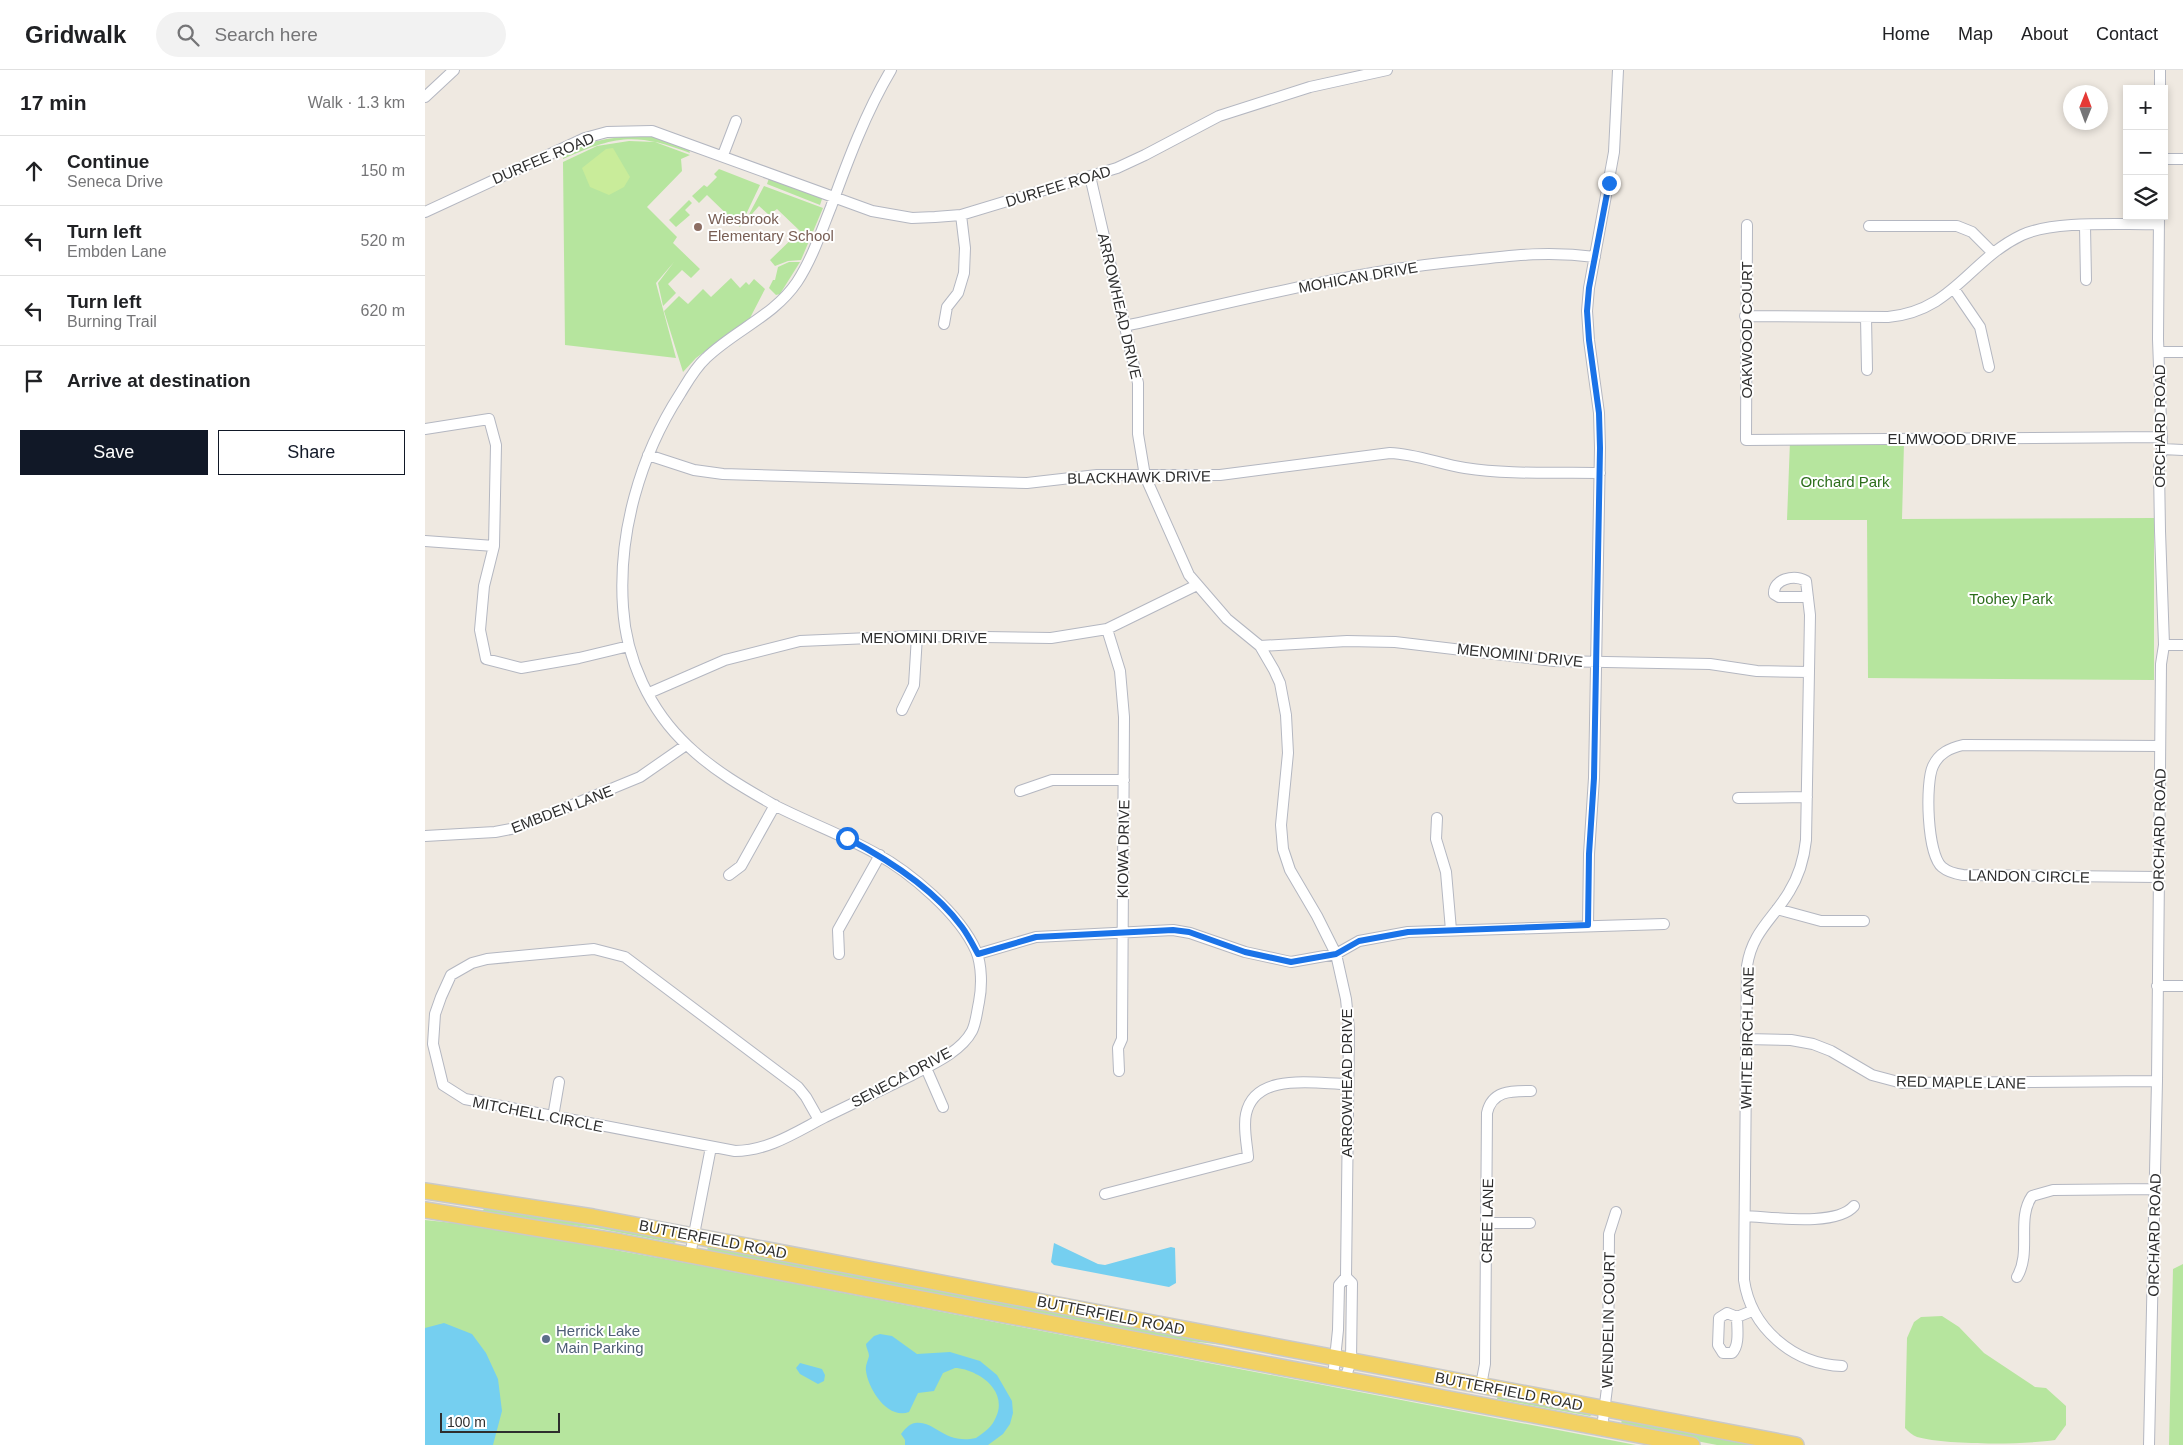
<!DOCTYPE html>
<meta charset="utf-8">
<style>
body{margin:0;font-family:Arial,sans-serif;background:#f2f2f2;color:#202124}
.controls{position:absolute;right:15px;top:15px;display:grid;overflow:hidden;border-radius:0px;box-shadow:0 2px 8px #0003}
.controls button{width:45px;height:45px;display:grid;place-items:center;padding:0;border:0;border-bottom:1px solid #e0e0e0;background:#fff;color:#202124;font:25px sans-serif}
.compass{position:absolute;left:1638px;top:15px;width:45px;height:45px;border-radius:50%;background:#fff;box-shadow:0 2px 8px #0003;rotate:1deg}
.scale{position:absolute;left:15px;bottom:12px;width:120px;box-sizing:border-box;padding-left:5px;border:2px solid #2e2e2e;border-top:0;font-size:14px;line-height:18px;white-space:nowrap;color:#2e2e2e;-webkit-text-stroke:4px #fff;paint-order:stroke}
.stop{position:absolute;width:15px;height:15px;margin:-11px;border:4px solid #1a73e8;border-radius:50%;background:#fff}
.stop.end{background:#1a73e8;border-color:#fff;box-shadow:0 1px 5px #0008}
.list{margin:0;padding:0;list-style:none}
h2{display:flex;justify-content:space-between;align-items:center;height:65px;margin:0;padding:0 20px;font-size:21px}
h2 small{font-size:16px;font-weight:400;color:#757577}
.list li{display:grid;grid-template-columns:32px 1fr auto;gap:15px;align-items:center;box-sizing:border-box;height:70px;padding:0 20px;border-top:1px solid #e0e0e0}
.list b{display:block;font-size:19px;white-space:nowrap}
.list p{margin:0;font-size:16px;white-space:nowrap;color:#757577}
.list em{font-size:16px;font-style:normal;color:#757577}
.actions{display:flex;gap:10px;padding:15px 20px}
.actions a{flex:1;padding:11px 0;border:1px solid #111827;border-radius:0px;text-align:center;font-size:18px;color:#111827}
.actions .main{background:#111827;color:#fff}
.icon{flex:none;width:28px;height:28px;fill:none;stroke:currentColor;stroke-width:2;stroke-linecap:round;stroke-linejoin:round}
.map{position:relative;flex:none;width:1758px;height:1375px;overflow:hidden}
header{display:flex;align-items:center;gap:30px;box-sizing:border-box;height:70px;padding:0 25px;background:#fff;border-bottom:1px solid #e0e0e0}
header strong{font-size:24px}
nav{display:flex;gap:28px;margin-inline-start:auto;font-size:18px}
.search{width:350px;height:45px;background:#f2f2f2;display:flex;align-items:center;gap:12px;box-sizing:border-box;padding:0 18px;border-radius:28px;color:#757577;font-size:19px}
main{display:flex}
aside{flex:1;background:#fff}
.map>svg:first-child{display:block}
.green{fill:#b6e59e}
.pitch{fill:#c9ec9a}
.water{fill:#75cff0}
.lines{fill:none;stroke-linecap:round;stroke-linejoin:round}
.minor-casing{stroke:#b4b7c1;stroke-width:12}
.primary-casing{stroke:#c9c9c9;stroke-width:18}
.minor{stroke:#fff;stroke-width:10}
.primary{stroke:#f2d163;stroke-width:15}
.route{stroke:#1a73e8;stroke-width:6}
.education-dot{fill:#8d6e63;stroke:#fff;stroke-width:2}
.service-dot{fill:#5c6f8a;stroke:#fff;stroke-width:2}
.labels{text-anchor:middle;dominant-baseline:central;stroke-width:4;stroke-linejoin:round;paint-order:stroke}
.street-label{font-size:15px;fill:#2e2e2e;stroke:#fff}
.education-label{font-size:15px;fill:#785e54;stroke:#fff;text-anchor:start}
.park-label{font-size:15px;fill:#2c6e1b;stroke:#fff}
.service-label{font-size:15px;fill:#4e5e75;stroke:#fff;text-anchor:start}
</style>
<header>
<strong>Gridwalk</strong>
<div class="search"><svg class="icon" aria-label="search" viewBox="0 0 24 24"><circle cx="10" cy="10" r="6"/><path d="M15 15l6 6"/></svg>Search here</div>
<nav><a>Home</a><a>Map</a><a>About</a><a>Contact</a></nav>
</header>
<main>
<aside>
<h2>17 min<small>Walk · 1.3 km</small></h2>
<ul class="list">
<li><svg class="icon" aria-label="ahead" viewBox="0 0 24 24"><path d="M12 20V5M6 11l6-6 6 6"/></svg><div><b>Continue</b><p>Seneca Drive</p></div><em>150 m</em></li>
<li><svg class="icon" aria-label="left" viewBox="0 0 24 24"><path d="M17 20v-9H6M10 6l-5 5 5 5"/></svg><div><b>Turn left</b><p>Embden Lane</p></div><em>520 m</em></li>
<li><svg class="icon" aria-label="left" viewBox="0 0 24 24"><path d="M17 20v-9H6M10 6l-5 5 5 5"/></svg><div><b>Turn left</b><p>Burning Trail</p></div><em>620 m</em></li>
<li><svg class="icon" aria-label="arrive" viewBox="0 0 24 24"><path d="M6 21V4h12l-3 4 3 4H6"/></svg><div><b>Arrive at destination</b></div></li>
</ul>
<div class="actions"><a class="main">Save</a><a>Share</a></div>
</aside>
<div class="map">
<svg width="1758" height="1375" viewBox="0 0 1758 1375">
<rect width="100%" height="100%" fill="#efe9e1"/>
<path class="green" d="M227,65l36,12 2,6c-55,-21 -75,-17 -127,6v-7c30,-13 57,-16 89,-17z
M204,71l26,1 35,13 -9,4 1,12 -35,36 30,30 -4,6 27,26 -9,9 -9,-8 -14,14 8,9 -13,13 -5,-23 16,-21 -18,21 20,75 -111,-13 -2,-183 34,-16z
M294,99l41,16 -20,42 -33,-32 -8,8 -7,-7 12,-11 3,2 10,-10 -3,-3z
M344,108l51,19 2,2 -2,6 -53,-21z
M339,116l59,22 -22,52 -13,1 -13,5 -5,-6 30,-29 -23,-22 -8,6 -10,-9 -14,16z
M264,130l3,3 -7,7 5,5 -14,12 -7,-7z
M364,192h11l-20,32 -4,1 -7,-7 4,-8h2l3,-13z
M306,208l9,10 6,-6 3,3 5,-6 11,10 -15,29 -54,40 -13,14 -19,-61 15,-15 9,8 15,-15 8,8z
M1365,371l114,2 -2,76 252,-1v162l-286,-2 -1,-158h-80z
M60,1138l157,23 36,10 -4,2 -78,-15 -78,-9 -37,-7z
M0,1150l57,6 216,39 938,180h-1211z
M283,1176l541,102 -110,-13 -432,-84z
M1758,1194v181h-14l4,-176z
M1517,1246l17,11 25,26 51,34 11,1 20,18v19l-11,15c-34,5 -108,5 -138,-3 -5,-2 -9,-6 -12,-9l2,-90 7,-16 7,-5z
M1073,1326l95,18 -3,2 -93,-17z
M1197,1349l148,26h-53l-93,-18 -3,-3z"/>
<path class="pitch" d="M188,78l17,29 -6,10 -15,8 -19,-8 -8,-19 24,-19z"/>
<path class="water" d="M629,1173l44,21 7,1 66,-18 4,1 1,35 -7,4 -115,-22 -3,-3z
M19,1253l28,11 14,19 12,26 4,32 -9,34h-68v-117z
M455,1264l12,2 25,18 33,-2 30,9 17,14 15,26 1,12 -3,11 -7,10 -15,11h-83v-5l-4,-6c3,-4 8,-10 14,-11 20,-3 29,22 61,15 9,-6 16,-11 20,-21 5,-10 3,-21 -3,-29 -7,-11 -26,-20 -38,-20l-12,5 -9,18 -16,2 -9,19c-22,8 -41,-24 -43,-41 -1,-6 2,-10 3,-15 0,-4 -3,-8 -3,-12l8,-8z
M375,1293l22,6 3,6 -1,6 -6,3 -18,-10 -4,-6z"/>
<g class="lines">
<g class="minor-casing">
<path id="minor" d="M1735,0v19
M0,27l29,-27
M298,85l13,-34
M1739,89h19
M665,106l48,207v51l7,42 44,99 38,44 33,27 14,24 6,13 6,32 2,38 -7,72 2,24 7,21 27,46 19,38 10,45 3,30 -3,248 -7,8 -1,45 -5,47
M0,142l160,-74 22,-6 45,-1 220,80 40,7 23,-1 26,-2 156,-47 28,-13 74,-39 91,-29 77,-17
M1322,155l-1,215 416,-3
M1444,156h88l15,6 21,21
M1660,156l1,54
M1529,219l26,38 9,40
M1320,246l143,1c65,-6 81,-57 134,-82 33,-15 99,-10 137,-11
M1441,247l1,53
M519,254l3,-17 11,-14 6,-20 1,-25 -4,-33
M700,256c115,-25 229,-56 346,-66 44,-5 79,-9 124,-3
M1734,282h24
M0,359l64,-10 7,26 -2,101 -10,40 -4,44 6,29 35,9 58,-10 50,-12
M1737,379l21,1
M223,385l46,15 29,4 304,9 70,-8h123l170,-22c26,1 50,11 75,15 44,7 91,4 135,5
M0,471l69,5
M1383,527h-29l-5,-3c-1,-15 20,-20 32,-13l4,34 -4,225c-2,19 -7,36 -17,52 -16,27 -37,40 -42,74l-3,314c7,48 49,84 98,86
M682,559l13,42 4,46 -2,322 -4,9 1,23
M1739,575h19
M835,576l87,-5 48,1 159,19 156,3 47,7 52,1
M224,623l76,-33 75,-19 117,-5 134,2 56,-9 90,-44
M477,640l12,-25 3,-49
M595,721l32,-11h72
M1313,728l69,-1
M1012,748l-1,21 10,33 5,58
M0,766l70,-4 21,-4 124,-51 46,-32
M304,805l12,-9 34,-61
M1733,807l-195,-2c-7,-1 -15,-3 -21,-8 -15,-13 -17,-84 -9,-101 6,-13 17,-18 30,-21l197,1
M1352,839l44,12h43
M1163,855l1,-71 5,-76 6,-330 -1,-35 -10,-73 -2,-29 2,-23 25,-136 4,-82
M414,884l-1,-24 42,-75
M553,884l58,-17 137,-7 17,3 55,19 46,10 45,-8 23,-13 49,-9 256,-8
M1732,916h26
M1321,969l45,1 22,4 18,7 41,24 30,8 255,-2
M501,998l17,39
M128,1047l6,-35
M394,1050l-13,-23 -8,-10 -173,-130 -31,-8 -107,10 -15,4 -21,12 -10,22 -6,17 -2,30 10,41 22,14 270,52c33,0 61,-19 90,-34 29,-14 58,-28 87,-42 19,-10 49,-23 60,-44 4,-8 5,-20 7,-29 3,-15 3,-37 -3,-51 -16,-37 -66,-79 -101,-98 -32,-18 -68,-31 -101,-48 -30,-17 -61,-35 -86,-59 -38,-35 -62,-87 -65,-139 -5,-74 17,-151 57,-213 8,-13 15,-26 26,-36 29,-28 68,-42 91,-76 15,-23 24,-50 34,-75 17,-47 35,-95 60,-137
M680,1124l143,-37c-1,-13 -5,-30 -2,-43 9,-43 70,-30 102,-30
M1320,1146c27,1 91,11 109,-10
M1062,1153h43
M265,1185l21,-108
M1592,1207c15,-25 -1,-58 15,-81l21,-6 101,-1
M1312,1247c0,11 3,28 -5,36h-9l-5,-8 1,-27 8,-5 10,4 15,-6
M920,1309l6,-18 1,-78 -6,-6
M1056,1315l4,-21 2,-251c5,-23 25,-22 44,-22
M1177,1358l6,-48 1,-146 7,-22
M1724,1375l8,-364 4,-417 3,-19 -4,-114 -1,-63 3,-19 -4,-110 1,-123"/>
</g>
<g class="primary-casing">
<path id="primary" d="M0,1121l168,26 1203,228
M0,1140l196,32 1071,203"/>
</g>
<use href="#minor" class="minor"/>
<use href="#primary" class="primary"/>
</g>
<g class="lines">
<path class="route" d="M422,768c40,21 88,52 115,89 6,8 11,18 16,27l58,-17 137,-7 16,2 56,20 46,10 45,-8 23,-13 49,-9 180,-7 1,-71 5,-76 6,-330 -1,-35 -10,-73 -2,-29 2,-23 20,-105"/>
</g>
<circle class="education-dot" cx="273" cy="157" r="5"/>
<circle class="service-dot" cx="121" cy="1269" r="5"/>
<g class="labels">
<g class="street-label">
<text transform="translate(118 88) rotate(-23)">DURFEE ROAD</text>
<text transform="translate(633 116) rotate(-17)">DURFEE ROAD</text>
<text transform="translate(933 207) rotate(-10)">MOHICAN DRIVE</text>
<text transform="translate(695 236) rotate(77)">ARROWHEAD DRIVE</text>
<text transform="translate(1321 260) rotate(-90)">OAKWOOD COURT</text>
<text transform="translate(1734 356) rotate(-90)">ORCHARD ROAD</text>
<text x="1527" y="368">ELMWOOD DRIVE</text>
<text transform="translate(714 407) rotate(-1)">BLACKHAWK DRIVE</text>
<text x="499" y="567">MENOMINI DRIVE</text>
<text transform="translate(1095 585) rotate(6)">MENOMINI DRIVE</text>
<text transform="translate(137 739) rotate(-21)">EMBDEN LANE</text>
<text transform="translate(1734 760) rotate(-89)">ORCHARD ROAD</text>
<text transform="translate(698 779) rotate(-89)">KIOWA DRIVE</text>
<text transform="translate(1604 806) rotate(1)">LANDON CIRCLE</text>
<text transform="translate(1322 968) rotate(-89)">WHITE BIRCH LANE</text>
<text transform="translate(476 1007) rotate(-28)">SENECA DRIVE</text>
<text transform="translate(1536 1012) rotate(1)">RED MAPLE LANE</text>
<text transform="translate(921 1013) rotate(-90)">ARROWHEAD DRIVE</text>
<text transform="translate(113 1044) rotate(11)">MITCHELL CIRCLE</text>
<text transform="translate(1062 1151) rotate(-89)">CREE LANE</text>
<text transform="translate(1729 1165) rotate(-89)">ORCHARD ROAD</text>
<text transform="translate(288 1169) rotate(11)">BUTTERFIELD ROAD</text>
<text transform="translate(686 1245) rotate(11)">BUTTERFIELD ROAD</text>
<text transform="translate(1183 1250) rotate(-89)">WENDELIN COURT</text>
<text transform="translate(1084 1321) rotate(11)">BUTTERFIELD ROAD</text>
</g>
<g class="education-label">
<text x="283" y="148">Wiesbrook<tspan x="283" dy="17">Elementary School</tspan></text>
</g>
<g class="park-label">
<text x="1420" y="411">Orchard Park</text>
<text x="1586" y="528">Toohey Park</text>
</g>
<g class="service-label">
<text x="131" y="1260">Herrick Lake<tspan x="131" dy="17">Main Parking</tspan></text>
</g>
</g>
</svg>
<div class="controls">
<button>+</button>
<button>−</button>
<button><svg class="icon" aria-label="layers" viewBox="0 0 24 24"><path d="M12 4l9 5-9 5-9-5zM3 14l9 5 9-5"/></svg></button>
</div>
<svg class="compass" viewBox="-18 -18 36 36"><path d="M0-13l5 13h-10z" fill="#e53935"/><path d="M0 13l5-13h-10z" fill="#757577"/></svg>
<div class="scale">100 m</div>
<div class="stop" style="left:422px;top:768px"></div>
<div class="stop end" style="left:1184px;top:113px"></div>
</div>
</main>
